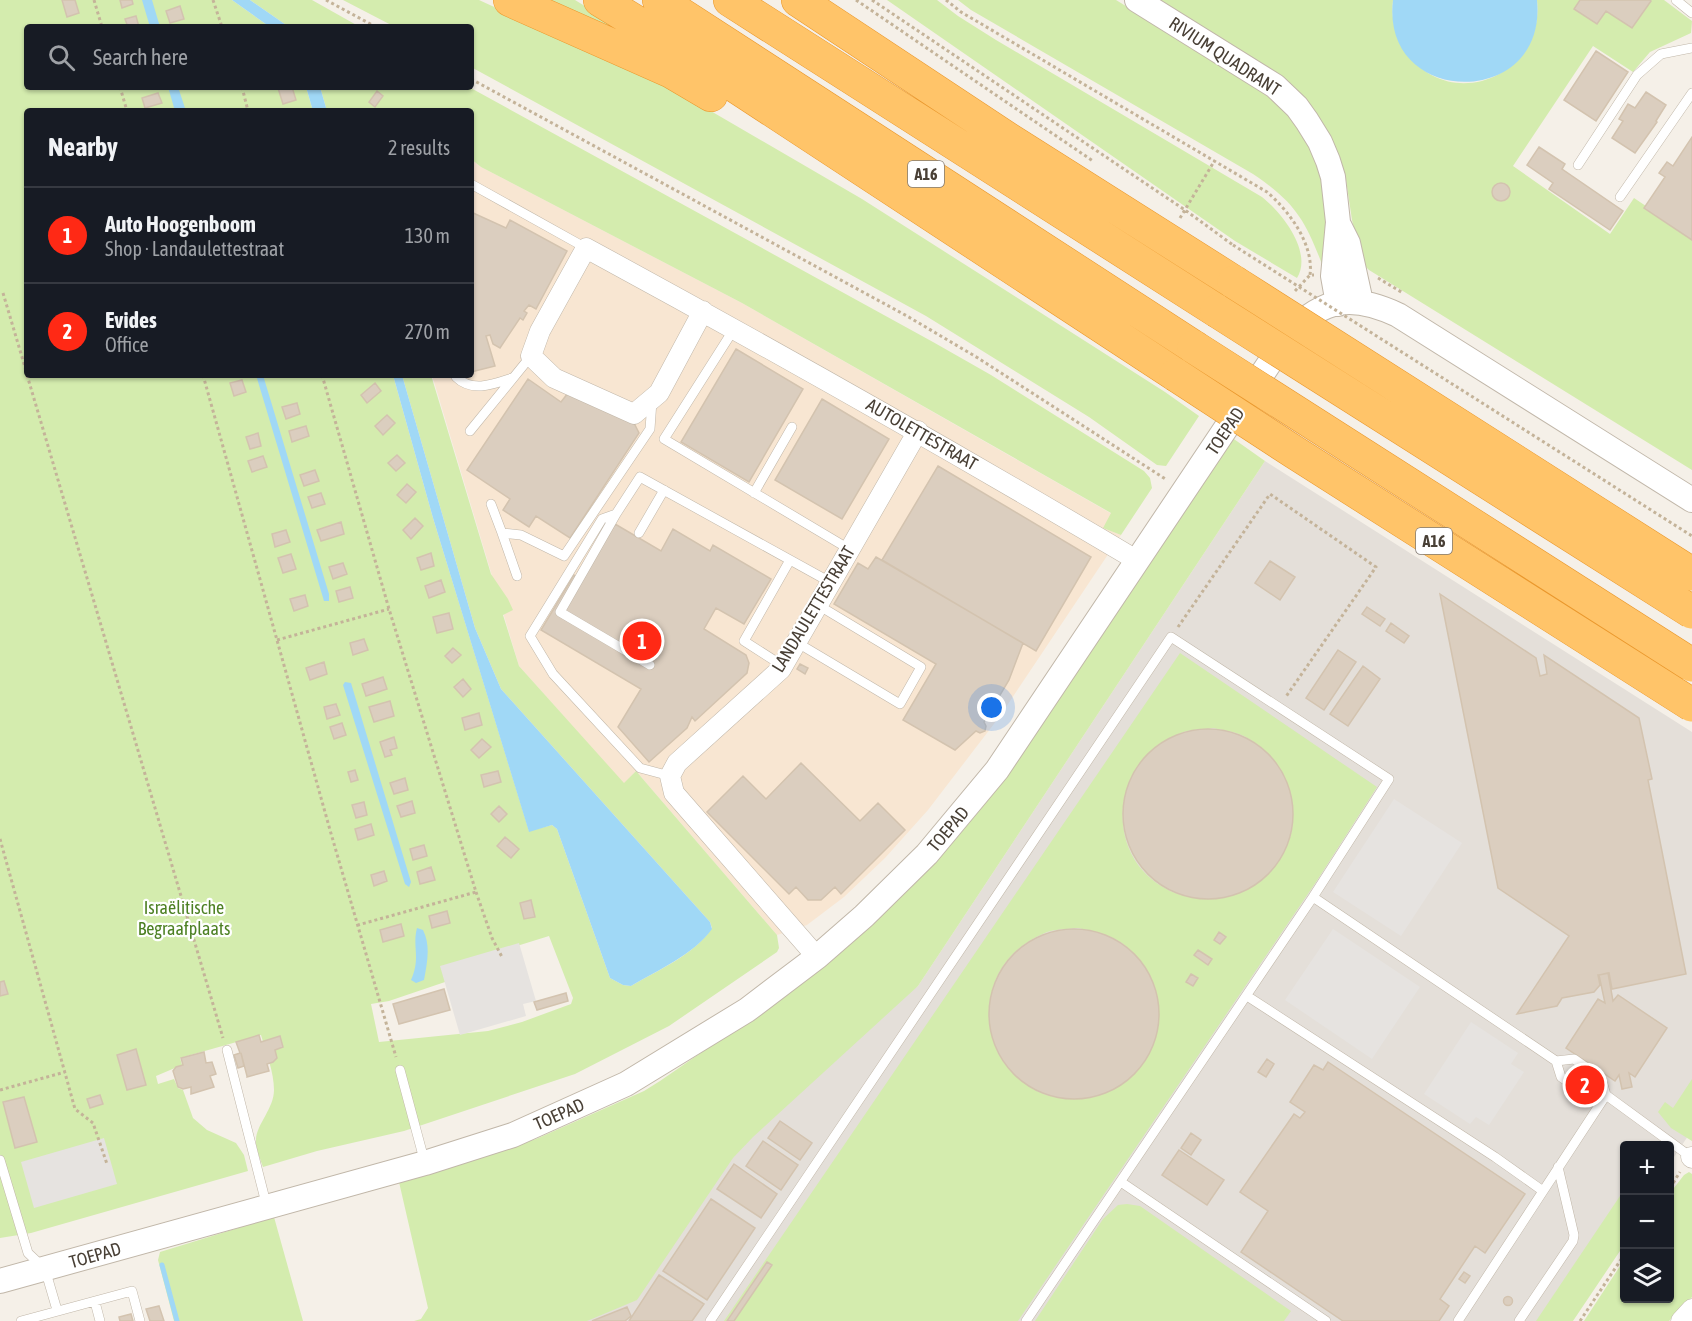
<!DOCTYPE html>
<meta charset="utf-8">
<style>
body{margin:0;font-family:"Asap Condensed",sans-serif;background:#20242c;color:#f1f3f6}
.controls{position:absolute;right:18px;bottom:18px;display:grid;overflow:hidden;border-radius:6px;box-shadow:0 2px 4px #0004}
.controls button{width:54px;height:54px;display:grid;place-items:center;padding:0;border:0;border-bottom:2px solid #363941;background:#171b24;color:#f1f3f6;font:30px sans-serif}
.you{position:absolute;left:992px;top:708px;width:21px;height:21px;margin:-15px;border:4px solid #fff;border-radius:50%;background:#1a73e8;box-shadow:0 0 0 9px #1a73e833}
.badge{display:grid;place-items:center;width:39px;height:39px;border-radius:50%;background:#ff2915;color:#fff;font-size:20px;font-weight:700}
.pin{position:absolute;translate:-50% -50%;border:3px solid #fff;box-shadow:0 2px 6px #0006}
.list{margin:0;padding:0;list-style:none}
h2{display:flex;justify-content:space-between;align-items:center;height:78px;margin:0;padding:0 24px;font-size:26px}
h2 small{font-size:20px;font-weight:400;color:#9ea1a6}
.list li{display:grid;grid-template-columns:39px 1fr auto;gap:18px;align-items:center;box-sizing:border-box;height:96px;padding:0 24px;border-top:2px solid #363941}
.list b{display:block;font-size:22px;white-space:nowrap}
.list p{margin:0;font-size:20px;white-space:nowrap;color:#9ea1a6}
.list em{font-size:20px;font-style:normal;color:#9ea1a6}
.icon{flex:none;width:33px;height:33px;fill:none;stroke:currentColor;stroke-width:2;stroke-linecap:round;stroke-linejoin:round}
.map{position:relative;flex:none;width:1692px;height:1321px;overflow:hidden}
.search{position:absolute;background:#171b24;box-shadow:0 2px 4px #0004;left:24px;top:24px;width:450px;height:66px;display:flex;align-items:center;gap:15px;box-sizing:border-box;padding:0 21px;border-radius:6px;color:#9ea1a6;font-size:22px}
.panel{position:absolute;background:#171b24;box-shadow:0 2px 4px #0004;left:24px;top:108px;width:450px;height:270px;border-radius:6px}
.map>svg:first-child{display:block}
.commercial{fill:#f8e6d2}
.industrial{fill:#e4dfd9}
.green{fill:#d4ecae;fill-rule:evenodd}
.parking{fill:#e6e3e0}
.water{fill:#a0d8f6}
.lines{fill:none;stroke-linecap:round;stroke-linejoin:round}
.stream{stroke:#a0d8f6;stroke-width:5}
.building{fill:#dbcebf;stroke:#d3c3af;stroke-width:1.5}
.service-casing{stroke:#c1b7a9;stroke-width:10}
.minor-casing{stroke:#c1b7a9;stroke-width:21}
.tertiary-casing{stroke:#c1b7a9;stroke-width:26}
.motorway-casing{stroke:#ea982d;stroke-width:34}
.path{stroke:#c4b399;stroke-width:3;stroke-dasharray:3 3;stroke-linecap:butt}
.service{stroke:#fff;stroke-width:9}
.minor{stroke:#fff;stroke-width:20}
.tertiary{stroke:#fff;stroke-width:24}
.motorway{stroke:#ffc469;stroke-width:33}
.motorway-bridge-casing{stroke:#ea982d;stroke-width:34;stroke-linecap:butt}
.path-bridge{stroke:#c4b399;stroke-width:3;stroke-dasharray:3 3;stroke-linecap:butt}
.motorway-bridge{stroke:#ffc469;stroke-width:33}
.labels{text-anchor:middle;dominant-baseline:central;stroke-width:4.5;stroke-linejoin:round;paint-order:stroke}
.shield{fill:#fff;stroke:#807972;stroke-width:1.5}
.shield-label{font-size:16px;font-weight:bold;fill:#494036}
.street-label{font-size:18px;fill:#494036;stroke:#fff}
.park-label{font-size:18px;fill:#4d8024;stroke:#fff}
</style>
<div class="map">
<svg width="1692" height="1321" viewBox="0 0 1692 1321">
<rect width="100%" height="100%" fill="#f5f0e8"/>
<path class="commercial" d="M471,159l10,8 261,136 370,211 -8,14 17,7 -121,181 -72,94 -43,48 -41,39 -37,28 -30,10 -141,-164 -12,13 -105,-118 -87,-291h39z"/>
<path class="industrial" d="M1265,461l427,271v398l-22,33v-17h-46v83l-62,92h-1100l456,-335z"/>
<path class="green" d="M0,0h232l38,27h-243v60h279l7,24h-286v264h366l40,143 96,313 23,-6 5,4 53,149 13,7 8,1c27,-16 63,-31 81,-58l-2,-6 -209,-233 -26,-61 -73,-253h29l60,199 17,25 5,11 -10,5 16,51 105,117 12,-12 141,164 2,13 -2,4 -108,74 -94,48 -171,57 -87,20 -54,16c-3,-9 -8,-19 -7,-28 1,-15 18,-31 18,-49 0,-18 -8,-38 -13,-55l-81,23 2,7 -26,11 2,8 16,-5 4,9 5,2 10,28 14,12 29,13 8,12 4,16 -217,62 -31,5zM549,936l24,62 -2,6 -49,18 -34,9 -109,11 -8,-38 18,-3 56,-19 7,-16z
M250,0h62l48,27h-71z
M343,0h136l194,89 189,110 303,193 34,24 -33,50 -9,-1 -68,-48 -163,-101 -455,-249v-40h-76z
M551,0h24l62,38 -46,-19z
M887,0h50l21,16 38,24 266,157c20,16 51,55 35,81l-62,-37z
M958,0h158l114,70 41,29 21,17 13,19 17,36 6,38 -5,58c-17,-46 -28,-65 -70,-93l-282,-164z
M1155,0h238c-2,19 2,37 13,52 45,63 139,23 131,-52h127l28,21 -1,12 -41,19 -17,20 -40,-26 -80,120 97,68 24,-36 58,39v233l-323,-200 -6,-6 -11,-44 -6,-40 -21,-51 -37,-48z
M320,87h149l464,255 58,33 153,96 6,7 2,10 -31,47 -18,-7 8,-15 -369,-210 -261,-136 -10,-8v-48h-66l-4,-3 -9,3h-65z
M1231,437l34,24 -347,525 -165,151 -20,21 -96,142 -50,21h-173l7,-2 7,-11 -29,-126 137,-43 108,-48 16,-10 145,-100 122,-111 28,-30 42,-51z
M1180,653l197,134 -61,95 -298,439h-294zM1213,728c8,2 18,3 26,6 42,17 67,72 47,114 -10,21 -27,36 -48,45 -17,8 -35,7 -53,3 -82,-22 -83,-133 -4,-163 9,-4 22,-3 32,-5zM1078,928c18,4 36,7 50,20 60,51 26,144 -50,150 -16,2 -35,-2 -48,-11 -16,-12 -31,-25 -36,-45 -14,-48 5,-91 53,-110 9,-3 21,-3 31,-4z
M1692,1079v62l-21,-13 -13,-16 7,-10 8,6z
M1689,1172l3,2v123l-23,24h-85l40,-61v38h46v-105l14,-18z
M1624,1190v55l-51,76h-37z
M1127,1204l13,2 151,105 -7,10h-249l68,-102 15,-14z
M274,1217l29,104h-129l-16,-61 2,-8z"/>
<path class="parking" d="M1394,799l68,44 -61,93 -68,-44z
M1333,929l87,58 -48,72 -87,-59z
M519,943l17,58 -13,3 3,12 -66,19 -20,-69z
M1471,1022l47,31 -7,11 13,8 -35,53 -13,-8 -6,7 -46,-30z
M104,1138l13,46 -83,24 -13,-46z"/>
<path class="water" d="M142,0h10l8,27h-10z
M232,0h18l39,27h-19z
M1393,0h144c11,110 -157,108 -144,0z
M168,87h10l8,24h-11z
M306,87h14l7,24h-14z
M256,375h7l66,219v7h-5z
M393,375h9l73,253 26,61 209,233 2,7c-19,26 -54,41 -81,57l-8,-1 -13,-7 -53,-149 -5,-4 -23,7 -96,-314z
M345,682l6,1 60,199 -2,5 -4,-3 -62,-199z
M417,928l6,2c8,16 4,33 1,50l-8,3 -5,-3c10,-22 1,-33 6,-52z"/>
<g class="lines">
<path class="stream" d="M162,1265l15,56"/>
</g>
<path class="building" d="M62,0h13l4,13 -12,4z
M120,0h12l1,4 -11,4z
M1580,0h70l1,1 -19,27 -26,-17 -9,13 -23,-15z
M180,6l4,13 -14,4 -4,-12z
M136,16l3,11h-11l-3,-8z
M1596,51l32,21 -32,49 -32,-21z
M282,87h10l4,13 -13,4 -5,-16z
M377,91l6,5 -8,11 -6,-5z
M1646,92l20,13 -10,16 1,1 -22,31 -23,-15 11,-17 -4,-2 9,-15 7,4z
M158,93l4,10 -17,5 -3,-10z
M1692,137v103l-48,-32 21,-31 -6,-4 8,-11 6,4z
M1539,147l26,17 -3,5 61,42 -13,19 -61,-41 4,-6 -26,-18z
M1492 192a9 9 0 1 1 18 0a9 9 0 1 1-18 0Z
M471,212l35,16 4,-8 57,31 -31,58 -7,-4 -5,6 3,2 -4,7 -3,-2 -20,30 -7,-4 -3,-9 -4,1 9,30 -24,6z
M736,349l67,40 -54,93 -68,-40z
M528,379l33,23 7,-9 64,26 7,14 -69,105 -34,-22 -7,11 -26,-17 7,-11 -43,-29z
M242,380l4,12 -12,4 -4,-13z
M375,383l6,8 -14,12 -6,-8z
M822,399l67,40 -47,80 -67,-39z
M297,403l3,11 -14,5 -4,-12z
M387,415l8,8 -12,12 -8,-9z
M306,426l3,10 -17,6 -3,-11z
M258,433l3,13 -11,3 -4,-12z
M397,455l8,8 -9,8 -8,-8z
M263,456l4,11 -15,5 -4,-11z
M938,466l153,91 -55,94 -154,-91z
M315,470l4,11 -15,5 -4,-11z
M407,484l9,8 -10,11 -9,-8z
M321,493l4,11 -13,4 -4,-11z
M415,518l8,8 -12,13 -8,-9z
M341,522l3,12 -23,7 -4,-11z
M615,524l46,27 12,-22 37,22 3,-6 58,34 -27,45 -28,-16 -12,21 42,26 3,8 -2,10 -52,48 -3,-4 -5,11 -38,34 -31,-35 23,-38 -100,-59 33,-55 8,5z
M286,530l4,12 -15,5 -3,-13z
M431,553l3,13 -13,4 -4,-12z
M291,554l5,15 -13,4 -5,-15z
M876,557l147,86 -14,37 -25,42 2,4 -1,5 -5,2 -4,-2 -21,19 -52,-30 33,-56 -102,-60 24,-41 10,6z
M1270,561l25,16 -15,23 -25,-17z
M343,563l4,11 -14,5 -4,-12z
M441,580l4,12 -16,6 -4,-12z
M350,587l3,11 -14,4 -3,-11z
M1440,594l96,64 4,18 7,-2 -3,-19 95,63 13,61 -4,1 38,194 -74,15 -3,-16 -10,2h-1l2,10 -6,7 -32,6 -5,8 -40,8 52,-78 -71,-48z
M305,595l3,11 -14,5 -4,-12z
M1367,607l18,12 -5,7 -18,-12z
M449,613l4,16 -16,4 -4,-16z
M1391,623l18,13 -5,7 -18,-12z
M364,639l4,11 -15,5 -3,-12z
M453,648l8,7 -9,8 -7,-7z
M1338,650l18,12 -32,48 -18,-12z
M324,662l3,12 -17,6 -4,-12z
M800,664l8,4 -3,6 -8,-5z
M1363,666l17,13 -32,47 -18,-12z
M383,677l4,12 -21,7 -4,-12z
M463,679l8,10 -8,8 -9,-10z
M390,701l4,15 -20,6 -5,-15z
M336,704l4,11 -13,4 -3,-12z
M479,713l3,12 -17,5 -3,-12z
M342,723l4,12 -12,4 -4,-12z
M1123 814a85 85 0 1 1 170 0a85 85 0 1 1-170 0Z
M394,737l3,11 -7,2 2,5 -7,2 -5,-15z
M482,739l9,8 -12,11 -8,-8z
M801,763l59,58 18,-18 27,27 -64,64 -6,-7 -14,13h-13l-12,-13 -7,7 -82,-82 36,-36 23,23z
M355,770l3,10 -7,2 -3,-10z
M498,771l3,11 -17,5 -3,-12z
M405,778l3,12 -14,4 -4,-11z
M412,801l3,12 -14,4 -4,-11z
M364,802l3,13 -11,3 -4,-13z
M499,806l8,8 -8,8 -8,-8z
M371,824l3,11 -16,5 -3,-11z
M505,837l14,12 -8,9 -14,-12z
M424,845l3,11 -14,4 -3,-11z
M431,867l4,13 -15,4 -3,-12z
M384,871l3,10 -13,5 -3,-11z
M531,900l4,17 -11,2 -4,-16z
M447,911l3,12 -18,5 -3,-12z
M401,924l3,12 -21,6 -3,-12z
M989 1014a85 85 0 1 1 170 0a85 85 0 1 1-170 0Z
M1219,932l7,5 -6,7 -6,-4z
M1198,950l14,9 -4,6 -14,-10z
M1608,973l5,28 5,-6 49,33 -32,49 -6,-4 3,14 -10,2 -3,-14 -4,6 -49,-33 32,-49 7,4 -6,-28z
M1191,974l7,4 -5,8 -7,-4z
M4,981l4,13 -8,2v-14z
M444,989l6,21 -51,14 -6,-20z
M566,993l2,8 -31,9 -3,-8z
M259,1035l2,7 19,-6 3,11 -8,3 2,8 -4,4 -6,2 2,7 -22,6v-1l-6,-23 3,13 -6,2 -4,-13 6,-2 -4,-11z
M136,1049l10,36 -19,5 -10,-35z
M204,1052l2,11 6,-1 4,12 -6,2 4,11 -23,7v-7l-8,2 -5,-2 -5,-16 3,-4 7,-2 -2,-7z
M1267,1059l7,5 -8,13 -8,-5z
M1328,1062l197,132 -40,59 -10,-7 -35,53 9,7 -10,15h-96l-102,-69 27,-41 -28,-19 54,-78 6,4 5,-6 -15,-10 24,-37 9,5z
M1576,1071l15,11 -4,7 -16,-11z
M100,1095l3,9 -13,4 -3,-9z
M24,1097l13,45 -22,6 -12,-46z
M780,1121l32,22 -12,17 -32,-22z
M1191,1133l10,7 -10,15 -10,-7z
M763,1141l35,24 -17,25 -35,-24z
M1179,1150l45,30 -17,25 -45,-30z
M734,1164l43,30 -16,24 -44,-29z
M711,1199l44,29 -48,72 -44,-29z
M767,1262l5,3 -38,56h-7z
M1464,1272l6,4 -5,7 -6,-4z
M659,1275l45,29 -12,17h-63z
M1503.5 1301a4.5 4.5 0 1 1 9 0a4.5 4.5 0 1 1-9 0Z
M159,1306l5,15h-14l-4,-12z
M627,1307l4,9 -6,5h-33z
M131,1314l2,7h-13l-1,-4z"/>
<g class="lines">
<g class="service-casing">
<path id="service" d="M1676,0l16,13
M1578,165l59,-90 24,-21 31,-6
M471,184l115,64
M1620,197l72,-104
M734,329l-70,110 185,110
M456,377c16,16 38,7 56,1
M470,431l61,-75
M754,493l38,-66
M491,504l11,29 19,2 43,21 86,-127 2,-28
M616,514l-14,5 -72,117 23,38 87,94 30,8
M502,533l15,43
M639,533l25,-43
M796,642l104,62 21,-37 -103,-62
M650,665l-90,-53 56,-98 24,-37 190,105
M783,666l-39,-25 46,-81
M1313,897l243,164 5,16 26,18h19
M1247,996l248,161 48,34
M227,1050l40,157
M1556,1061l18,-2 27,19 5,17 85,62
M400,1070l25,93
M0,1160l28,93 17,16 12,41
M1121,1182l205,139
M95,1302l5,19
M21,1321l111,-30 8,30
M710,1321l461,-684 218,142 -76,118 -287,424
M1458,1321l148,-226
M1519,1321l54,-80 1,-6 -16,-68"/>
</g>
<g class="minor-casing">
<path id="minor" d="M703,311l-44,82 -25,21 -80,-36 -23,-22 9,-25 46,-83c186,101 370,205 552,313
M817,957l-143,-164 -4,-17 7,-13 104,-94 137,-238
M1691,1157l1,1
M1681,1321l11,-12"/>
</g>
<g class="tertiary-casing">
<path id="tertiary" d="M1137,0l138,86 22,21 10,14 13,21 8,19 5,16 5,45 -5,54 5,28
M1340,227l8,16 13,59
M0,1281l425,-118 88,-28 113,-51 121,-74 70,-53 47,-41 63,-62 70,-84 292,-436c35,-37 64,-40 109,-19l294,185"/>
</g>
<g class="motorway-casing">
<path id="motorway" d="M510,0l162,72 39,23
M600,0l59,36 517,339
M659,0l535,347
M730,0l487,311
M798,0l210,139 226,143"/>
</g>
<path class="path" d="M94,0l8,27
M213,0l9,27
M326,0l50,27
M856,0l237,161
M872,0l313,210 48,35
M946,0l15,12 306,180c22,19 47,52 43,83
M471,79l436,237 71,42 189,122
M120,87l7,24
M242,87l6,24
M1180,218l35,-58
M1378,278l25,15
M1295,291l15,-16h4
M3,293l24,81
M27,375l196,663
M203,375l127,455 66,227
M322,375l67,234 87,283 -118,33
M1178,627l92,-133 106,73 -91,131
M277,640l112,-31
M0,839l75,270 18,14 14,41
M476,892l16,46 10,19
M0,1090l65,-18
M1670,1188l10,-16
M1580,1321l44,-66"/>
<use href="#service" class="service"/>
<use href="#minor" class="minor"/>
<use href="#tertiary" class="tertiary"/>
<use href="#motorway" class="motorway"/>
<g class="motorway-bridge-casing">
<path id="motorway-bridge" d="M1234,282l458,292
M1217,311l475,301
M1194,347l498,318
M1176,375l118,77 398,253"/>
</g>
<path class="path-bridge" d="M1233,245l459,291"/>
<use href="#motorway-bridge" class="motorway-bridge"/>
</g>
<g class="labels">
<g class="shield">
<rect x="908" y="161" width="36" height="26" rx="4.5"/>
<rect x="1416" y="528" width="36" height="26" rx="4.5"/>
</g>
<g class="shield-label">
<text x="926" y="174">A16</text>
<text x="1434" y="541">A16</text>
</g>
<g class="street-label">
<text transform="translate(1225 56) rotate(33)">RIVIUM QUADRANT</text>
<text transform="translate(1225 431) rotate(-56)">TOEPAD</text>
<text transform="translate(922 434) rotate(30)">AUTOLETTESTRAAT</text>
<text transform="translate(813 609) rotate(-59)">LANDAULETTESTRAAT</text>
<text transform="translate(948 829) rotate(-50)">TOEPAD</text>
<text transform="translate(559 1114) rotate(-24)">TOEPAD</text>
<text transform="translate(95 1255) rotate(-16)">TOEPAD</text>
</g>
<g class="park-label">
<text x="184" y="907">Israëlitische<tspan x="184" dy="21">Begraafplaats</tspan></text>
</g>
</g>
</svg>
<div class="controls">
<button>+</button>
<button>−</button>
<button><svg class="icon" aria-label="layers" viewBox="0 0 24 24"><path d="M12 4l9 5-9 5-9-5zM3 14l9 5 9-5"/></svg></button>
</div>
<div class="you"></div>
<div class="pin badge" style="left:642px;top:641px">1</div>
<div class="pin badge" style="left:1585px;top:1085px">2</div>
<div class="search"><svg class="icon" aria-label="search" viewBox="0 0 24 24"><circle cx="10" cy="10" r="6"/><path d="M15 15l6 6"/></svg>Search here</div>
<section class="panel">
<h2>Nearby<small>2 results</small></h2>
<ul class="list">
<li><span class="badge">1</span><div><b>Auto Hoogenboom</b><p>Shop · Landaulettestraat</p></div><em>130 m</em></li>
<li><span class="badge">2</span><div><b>Evides</b><p>Office</p></div><em>270 m</em></li>
</ul>
</section>
</div>
